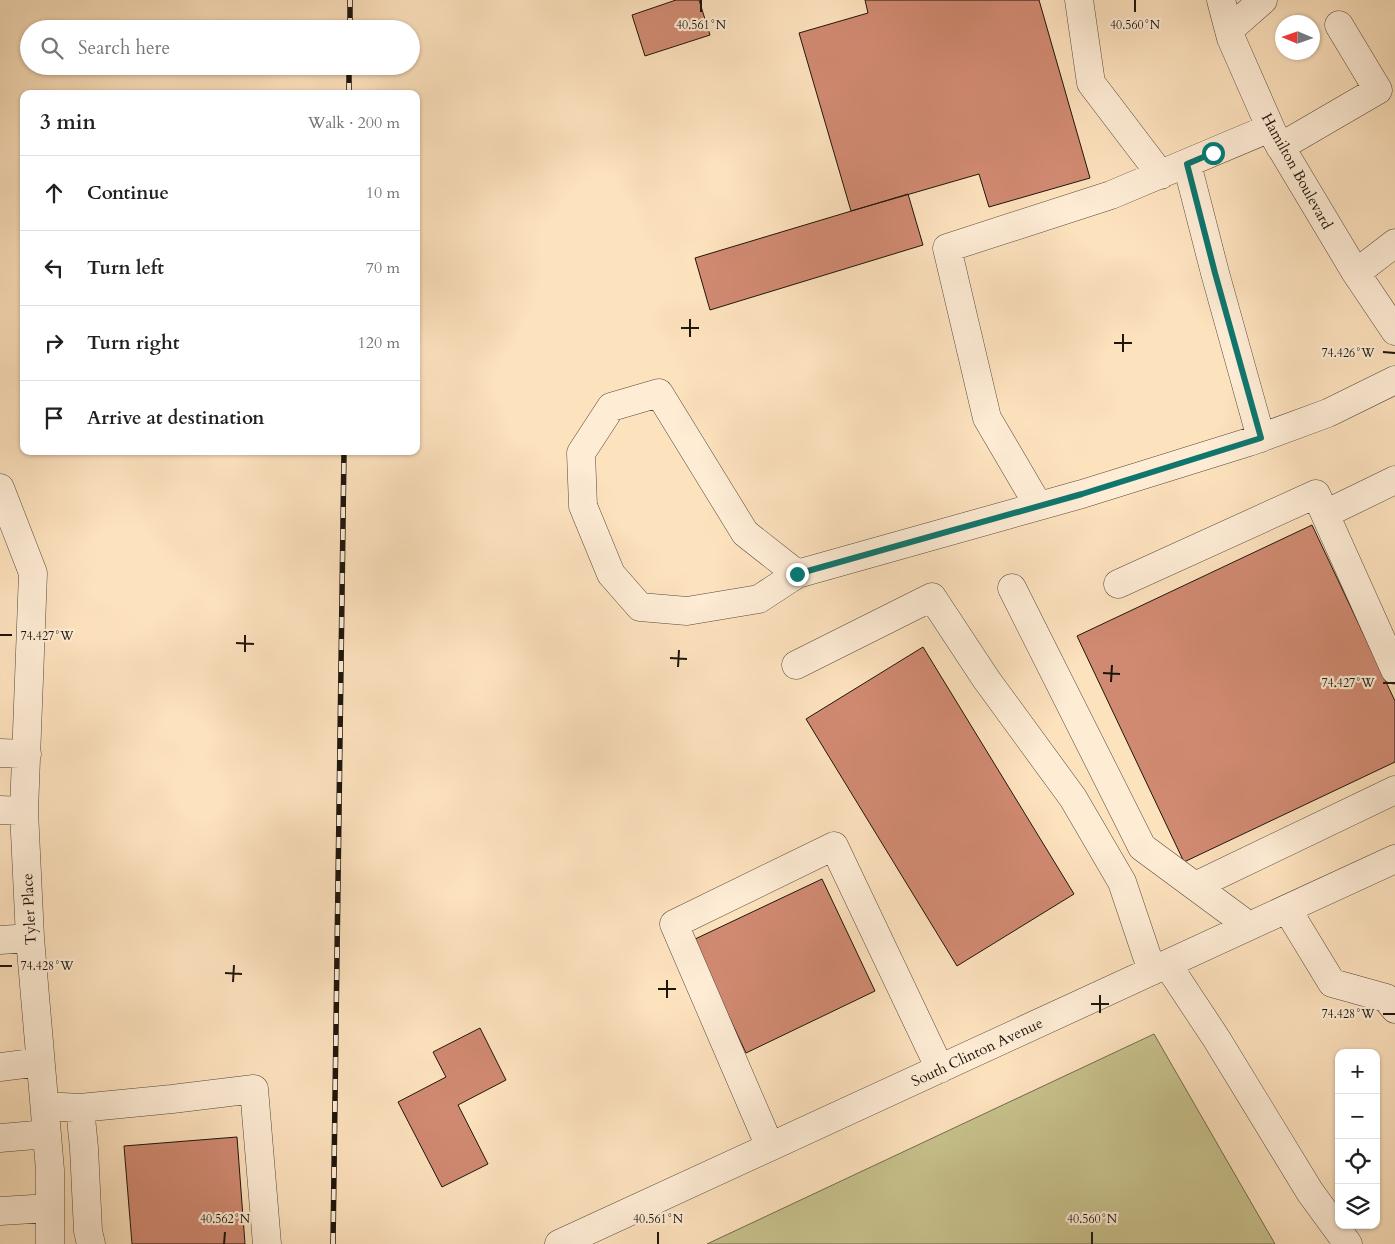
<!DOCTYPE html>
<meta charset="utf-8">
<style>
body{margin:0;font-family:Cardo,serif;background:#f6f6f6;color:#202124}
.controls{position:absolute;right:15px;bottom:15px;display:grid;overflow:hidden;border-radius:10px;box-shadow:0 1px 4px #0004}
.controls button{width:45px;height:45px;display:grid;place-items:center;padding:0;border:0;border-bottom:1px solid #e0e0e0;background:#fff;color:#202124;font:25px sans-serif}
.compass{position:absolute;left:1275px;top:15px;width:45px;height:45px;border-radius:50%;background:#fff;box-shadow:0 1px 4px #0004;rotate:272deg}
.stop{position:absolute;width:15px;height:15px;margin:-11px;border:4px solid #0f766e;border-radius:50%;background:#fff}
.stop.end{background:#0f766e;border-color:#fff;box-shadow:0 1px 5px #0008}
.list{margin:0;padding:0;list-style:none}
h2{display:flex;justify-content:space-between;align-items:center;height:65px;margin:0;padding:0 20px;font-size:21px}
h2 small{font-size:16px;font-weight:400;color:#757577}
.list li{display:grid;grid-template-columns:32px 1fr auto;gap:15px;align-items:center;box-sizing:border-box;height:75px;padding:0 20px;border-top:1px solid #e0e0e0}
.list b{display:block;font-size:19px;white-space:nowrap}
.list em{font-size:16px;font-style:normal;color:#757577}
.icon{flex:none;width:28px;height:28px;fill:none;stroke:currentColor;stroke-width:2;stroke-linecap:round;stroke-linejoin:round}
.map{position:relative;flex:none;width:1395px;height:1244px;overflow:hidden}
.search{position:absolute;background:#fff;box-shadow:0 1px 4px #0004;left:20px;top:20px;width:400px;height:55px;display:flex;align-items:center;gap:12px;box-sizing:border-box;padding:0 18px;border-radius:28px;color:#757577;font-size:19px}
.panel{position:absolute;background:#fff;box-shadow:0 1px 4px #0004;left:20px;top:90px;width:400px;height:365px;border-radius:10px}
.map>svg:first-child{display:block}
.green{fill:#c7c18c;stroke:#726b4c}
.building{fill:#d18a72;stroke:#1d150c}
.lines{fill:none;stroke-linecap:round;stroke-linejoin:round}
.minor-casing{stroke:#554838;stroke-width:29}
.minor{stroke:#feecd5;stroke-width:28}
.rail-casing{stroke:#1d150c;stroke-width:5.5}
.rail{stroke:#feecd5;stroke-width:4;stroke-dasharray:11;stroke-linecap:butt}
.route{stroke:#0f766e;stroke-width:6}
.ticks{fill:none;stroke:#1d150c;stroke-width:2}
.labels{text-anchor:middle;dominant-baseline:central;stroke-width:4.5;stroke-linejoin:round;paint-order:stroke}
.street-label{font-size:15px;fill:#1d150c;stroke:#feecd5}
.ticks-label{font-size:12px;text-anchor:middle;fill:#1d150c;stroke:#feecd5;stroke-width:4.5;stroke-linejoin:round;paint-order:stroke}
</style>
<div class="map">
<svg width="1395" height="1244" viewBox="0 0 1395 1244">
<rect width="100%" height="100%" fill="#fde2be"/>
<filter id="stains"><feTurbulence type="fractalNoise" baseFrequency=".004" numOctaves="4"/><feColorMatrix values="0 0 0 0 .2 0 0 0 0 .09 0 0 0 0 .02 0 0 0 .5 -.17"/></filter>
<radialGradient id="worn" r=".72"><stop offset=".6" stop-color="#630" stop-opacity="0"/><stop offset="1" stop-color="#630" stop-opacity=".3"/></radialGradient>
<path class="green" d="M1154,1034l121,210h-568z"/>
<path class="building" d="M676,0h23l11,35 -65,21 -13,-41z
M865,0h174l51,178 -101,29 -10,-33 -128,37 -52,-178 69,-20z
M908,194l15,51 -213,65 -15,-52z
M1312,525l83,176v61l-211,100 -107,-226z
M923,647l151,247 -117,72 -151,-247z
M822,879l53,112 -129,62 -53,-113z
M480,1028l26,52 -48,25 30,59 -46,23 -44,-85 48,-25 -13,-25z
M237,1137l8,107h-113l-8,-98z"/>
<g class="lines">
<g class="minor-casing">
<path id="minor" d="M1079,0l12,83 70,92
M1221,0l10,38 43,98 82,137 39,58
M1229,30l34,-30
M1280,147l98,-57 -39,-65
M1187,164l28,109 46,165
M1356,273l39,-30
M0,488l33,85 -9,238 6,127 20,232v74
M1038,505l-51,-87 -40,-170 164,-53 159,-67
M1325,514l70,-34
M797,574l-52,-41 -86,-140 -48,14 -30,46 2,53 28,68 29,33 47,4 72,-12 38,-25 285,-80 167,-52 79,-29 67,-33
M1118,584l198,-90 79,176
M1012,588l130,259 107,79
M796,665l136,-68 54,82 87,119 49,84 30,89
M0,753l27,1
M0,810l24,1
M1195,886l200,-96
M1287,909l45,74 54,15 9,11
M0,940l30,-2
M1167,964l49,74 94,154 38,52
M0,1067l40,-5
M45,1106l35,2 92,-9 82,-10 13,155
M80,1108l4,40 4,83 3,13
M0,1138l47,-4
M770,1147l-96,-223 160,-78 106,223
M0,1211l50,-3
M559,1244l836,-385"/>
</g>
<use href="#minor" class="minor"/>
<g class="rail-casing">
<path id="rail" d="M350,29v-29
M349,94v-28
M333,1244l11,-793"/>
</g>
<use href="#rail" class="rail"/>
</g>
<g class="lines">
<path class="route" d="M797,574l285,-80 179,-56 -46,-165 -28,-109 26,-11"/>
</g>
<path class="ticks" d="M701,12v-12M1135,12v-12M681,328h18M690,337v-18M1114,343h18M1123,352v-18M1383,352l12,1M0,635h12M236,643l18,1M245,652v-17M670,658l17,1M678,667l1,-17M1103,673l17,1M1111,682l1,-17M1383,683h12M0,966h12M225,973l17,1M233,982l1,-17M658,989h18M667,998v-18M1091,1004h18M1100,1013v-18M1383,1014h12M224,1244l1,-12M658,1244v-12M1092,1244v-12"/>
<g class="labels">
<g class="street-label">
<text transform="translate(1297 171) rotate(61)">Hamilton Boulevard</text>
<text transform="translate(29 909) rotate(-93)">Tyler Place</text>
<text transform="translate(977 1052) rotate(-25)">South Clinton Avenue</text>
</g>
</g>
<g class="ticks-label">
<text x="701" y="29">40.561°N</text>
<text x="1135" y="29">40.560°N</text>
<text x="1348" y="357">74.426°W</text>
<text x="47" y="640">74.427°W</text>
<text x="1348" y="687">74.427°W</text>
<text x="47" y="970">74.428°W</text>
<text x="1348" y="1018">74.428°W</text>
<text x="225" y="1223">40.562°N</text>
<text x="658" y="1223">40.561°N</text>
<text x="1092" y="1223">40.560°N</text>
</g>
<rect width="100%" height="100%" filter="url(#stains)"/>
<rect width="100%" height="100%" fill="url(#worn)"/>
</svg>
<div class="controls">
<button>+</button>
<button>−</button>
<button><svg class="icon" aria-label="locate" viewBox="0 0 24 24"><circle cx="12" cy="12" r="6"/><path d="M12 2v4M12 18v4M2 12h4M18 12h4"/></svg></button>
<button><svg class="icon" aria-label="layers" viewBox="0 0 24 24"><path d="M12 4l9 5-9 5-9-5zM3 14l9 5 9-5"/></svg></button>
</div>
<svg class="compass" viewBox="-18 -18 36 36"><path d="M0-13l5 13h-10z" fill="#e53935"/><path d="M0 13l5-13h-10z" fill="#757577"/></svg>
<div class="stop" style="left:1213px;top:153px"></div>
<div class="stop end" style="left:797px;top:574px"></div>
<div class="search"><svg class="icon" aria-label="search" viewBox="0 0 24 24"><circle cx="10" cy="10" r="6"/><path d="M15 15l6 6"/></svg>Search here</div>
<section class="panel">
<h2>3 min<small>Walk · 200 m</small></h2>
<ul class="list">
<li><svg class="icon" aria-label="ahead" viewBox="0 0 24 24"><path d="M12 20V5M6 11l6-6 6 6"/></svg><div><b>Continue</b></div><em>10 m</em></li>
<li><svg class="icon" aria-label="left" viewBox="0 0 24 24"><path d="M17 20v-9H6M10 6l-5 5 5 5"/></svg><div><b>Turn left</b></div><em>70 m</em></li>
<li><svg class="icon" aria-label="right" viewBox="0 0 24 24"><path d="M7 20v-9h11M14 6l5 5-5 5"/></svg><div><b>Turn right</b></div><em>120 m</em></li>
<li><svg class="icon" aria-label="arrive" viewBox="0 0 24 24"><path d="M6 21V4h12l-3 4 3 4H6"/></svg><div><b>Arrive at destination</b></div></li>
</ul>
</section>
</div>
